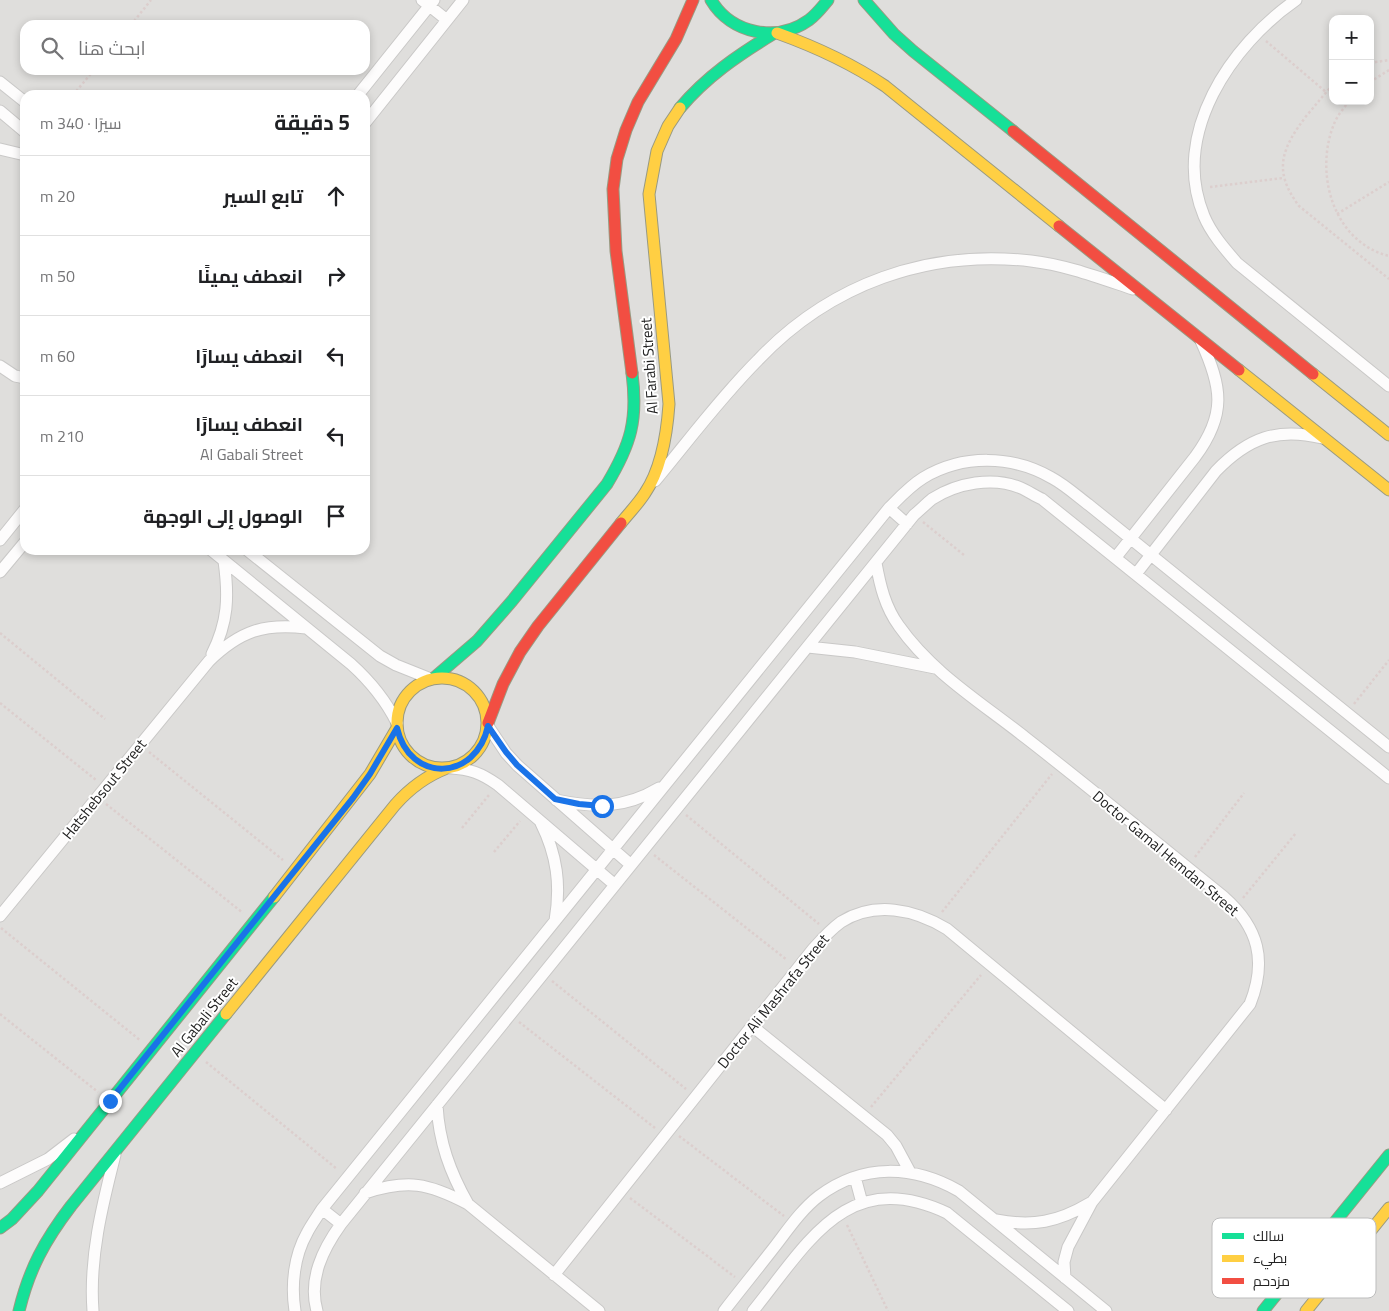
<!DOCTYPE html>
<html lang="ar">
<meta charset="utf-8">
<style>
body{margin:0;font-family:"Titillium Web",Cairo,sans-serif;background:#f6f6f6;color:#202124;direction:rtl}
.controls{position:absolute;right:15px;top:15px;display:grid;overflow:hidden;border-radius:10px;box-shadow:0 2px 8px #0003}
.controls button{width:45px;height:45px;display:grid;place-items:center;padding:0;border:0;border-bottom:1px solid #e0e0e0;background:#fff;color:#202124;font:25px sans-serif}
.stop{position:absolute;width:15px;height:15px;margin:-11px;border:4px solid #1a73e8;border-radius:50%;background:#fff}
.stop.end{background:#1a73e8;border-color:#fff;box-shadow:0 1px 5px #0008}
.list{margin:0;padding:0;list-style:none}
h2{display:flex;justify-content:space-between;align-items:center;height:65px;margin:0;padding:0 20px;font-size:21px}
h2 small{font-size:16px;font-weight:400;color:#757577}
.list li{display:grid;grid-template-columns:32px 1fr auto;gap:15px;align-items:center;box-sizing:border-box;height:80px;padding:0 20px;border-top:1px solid #e0e0e0}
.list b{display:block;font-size:19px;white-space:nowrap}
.list p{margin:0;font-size:16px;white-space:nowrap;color:#757577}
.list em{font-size:16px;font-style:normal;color:#757577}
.icon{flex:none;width:28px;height:28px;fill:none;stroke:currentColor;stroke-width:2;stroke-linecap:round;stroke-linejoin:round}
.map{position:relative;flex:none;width:1389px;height:1311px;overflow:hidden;direction:ltr}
.search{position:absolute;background:#fff;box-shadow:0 2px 8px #0003;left:20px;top:20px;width:350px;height:55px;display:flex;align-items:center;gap:12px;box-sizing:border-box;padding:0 18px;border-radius:15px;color:#757577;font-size:19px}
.panel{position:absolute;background:#fff;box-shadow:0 2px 8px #0003;left:20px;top:90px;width:350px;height:465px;border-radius:15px;direction:rtl}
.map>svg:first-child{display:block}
.residential{fill:#dfdedc;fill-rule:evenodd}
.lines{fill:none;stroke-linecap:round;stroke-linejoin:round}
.street-casing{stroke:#c9c8c7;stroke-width:13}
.fast-casing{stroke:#999a82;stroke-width:13}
.slow-casing{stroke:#999a82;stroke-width:13}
.jam-casing{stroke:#999a82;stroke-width:13}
.path{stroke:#dccecd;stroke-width:2.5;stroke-dasharray:2.5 2.5;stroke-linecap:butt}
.street{stroke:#fdfcfc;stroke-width:11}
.fast{stroke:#16e098;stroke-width:11}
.slow{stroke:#ffcf43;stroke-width:11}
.jam{stroke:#f24e42;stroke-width:11}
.route{stroke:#1a73e8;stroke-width:6}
.labels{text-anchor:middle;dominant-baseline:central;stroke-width:4;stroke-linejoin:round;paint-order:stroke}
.street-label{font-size:15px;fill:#222;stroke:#fff}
.key{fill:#fff;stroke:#bdbdbd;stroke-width:1}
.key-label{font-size:14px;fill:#222}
</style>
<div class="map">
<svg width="1389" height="1311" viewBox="0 0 1389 1311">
<rect width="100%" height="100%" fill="#f0eeeb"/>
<path class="residential" d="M0,0h1389v1311h-1389zM1333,19h37v82h-37zM25,25h340v45h-340zM25,95h340v455h-340z"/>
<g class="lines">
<g class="street-casing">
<path id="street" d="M422,0l25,20
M1296,0c-65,45 -126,134 -92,216 7,17 20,32 33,47l152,123
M0,82l25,20
M358,95l76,-95
M0,111l25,21
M365,123l98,-123
M0,149l25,6
M0,366l15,10 10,2
M655,481c34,-41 66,-84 103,-121 72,-76 170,-111 273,-99 35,4 69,17 102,28
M889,508l18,16
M0,540l25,-31
M211,550l140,114c20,18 34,35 46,59
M247,550l133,106 16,9 35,14
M1116,557l79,-100c32,-43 27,-70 6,-116
M876,563c4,22 9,44 23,63 33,47 83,77 127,112 67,52 132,106 198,159 35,31 43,64 26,107l-158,198 -24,45 -4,15 1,16
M0,572l25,-30
M1136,574l80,-103c32,-33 61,-44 106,-33
M808,647l47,5 80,16
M212,654c16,-32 17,-57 12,-93
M488,726l18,27 11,12 114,100
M450,768c20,1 31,5 48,17l117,100
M556,800c38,8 68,9 103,-12
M541,823c16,32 20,62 14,98
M0,916l209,-255c31,-30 55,-38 97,-33
M752,1026l135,109 9,11 14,26
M437,1105c2,37 13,67 31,99
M855,1177l7,26
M0,1183l48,-24 26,-20
M365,1193c43,-14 63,-10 103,11l131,107
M322,1209l19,15
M996,1220c37,7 62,2 94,-17
M554,1275l259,-326c9,-10 17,-19 28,-27 34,-21 73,-13 106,7l219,181
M93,1311c-4,-53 9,-105 22,-156
M295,1311c-4,-26 -1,-55 12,-78 4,-8 10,-16 15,-24l567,-701c11,-11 21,-22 34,-30 40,-24 89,-23 129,0 13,7 25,18 37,27l300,242
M317,1311c-9,-32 6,-62 24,-87l573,-709c6,-5 12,-11 18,-16 25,-16 61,-23 89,-11 7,3 14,8 21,11l347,279
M724,1311c17,-22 35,-44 52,-66 13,-17 26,-36 43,-49 44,-33 94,-31 140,-5l147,120
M753,1311c55,-68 94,-145 194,-98l121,98"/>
</g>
<g class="fast-casing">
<path id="fast" d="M711,0c20,34 66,43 98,20 8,-6 13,-13 19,-20
M864,0l30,34 19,17 100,80
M680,108c26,-31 58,-53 93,-74
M434,678l43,-37 35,-40 95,-117c24,-40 31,-64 25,-111
M0,1228l12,-9 26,-28 236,-294
M19,1311c10,-42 26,-71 52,-105l155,-192
M1263,1311l126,-156"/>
</g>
<g class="slow-casing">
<path id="slow" d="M777,33c39,14 74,30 108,53l174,140
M1239,370l150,120
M1313,374l76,61
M621,523c8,-10 17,-19 24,-30 17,-25 22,-60 24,-89l-20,-210 8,-43 11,-25 12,-18
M397 723a45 45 0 1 1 90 0a45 45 0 1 1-90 0Z
M274,897l96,-123 27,-46
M226,1014l169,-209c15,-17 31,-29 52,-37
M1306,1311l83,-103"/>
</g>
<g class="jam-casing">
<path id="jam" d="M1013,131l300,243
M1059,226l180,144
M632,373l-16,-122 -3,-62 4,-30 9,-29 12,-28 38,-63 17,-39
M488,723l15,-39 17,-32 18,-26 83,-103"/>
</g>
<path class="path" d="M131,25l20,-25
M1266,41l60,51
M1370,63l19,-3
M1370,82l19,-12
M1333,85c-10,10 -17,20 -26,30 -25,33 -35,55 -8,91l90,73
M73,95l21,-25
M1349,101c-5,7 -12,15 -15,23 -20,49 -1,118 55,132
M1210,187l73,-9
M1337,214l52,-32
M923,522l41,33
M0,633l105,86
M0,703l96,77
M1354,704l35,-44
M149,752l134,108
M106,804l137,109
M686,815l133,109
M462,828l27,-33
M494,852l26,-31
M654,855l133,105
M1195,857l49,-64
M1243,898l53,-65
M942,912l110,-138
M1,928l140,113
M552,981l134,108
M0,1014l98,78
M519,1022l136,106
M206,1062l131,107
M871,1107l110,-132
M679,1136l105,80
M630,1198l105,79
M847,1225l41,86"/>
<use href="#street" class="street"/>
<use href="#fast" class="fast"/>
<use href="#slow" class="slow"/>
<use href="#jam" class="jam"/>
</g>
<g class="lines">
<path class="route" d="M110,1101l243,-303 17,-24 27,-46c13,56 79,53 91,-2l18,26 11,13 38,34 24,5 23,2"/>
</g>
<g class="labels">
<g class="street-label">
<text transform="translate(649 366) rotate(-94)">Al Farabi Street</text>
<text transform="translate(104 789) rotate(-51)">Hatshebsout Street</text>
<text transform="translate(1166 853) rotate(40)">Doctor Gamal Hemdan Street</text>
<text transform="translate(773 1001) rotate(-51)">Doctor Ali Mashrafa Street</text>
<text transform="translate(204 1017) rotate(-51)">Al Gabali Street</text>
</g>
</g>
<rect x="1212" y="1218" width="164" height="80" rx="8" class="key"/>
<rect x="1222" y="1233" width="22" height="6" fill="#16e098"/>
<rect x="1222" y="1255" width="22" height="7" fill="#ffcf43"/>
<rect x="1222" y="1278" width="22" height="6" fill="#f24e42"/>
<g class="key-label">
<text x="1253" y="1241">سالك</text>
<text x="1253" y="1263">بطيء</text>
<text x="1253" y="1286">مزدحم</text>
</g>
</svg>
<div class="controls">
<button>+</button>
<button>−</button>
</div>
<div class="stop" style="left:602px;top:806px"></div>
<div class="stop end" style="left:110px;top:1101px"></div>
<div class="search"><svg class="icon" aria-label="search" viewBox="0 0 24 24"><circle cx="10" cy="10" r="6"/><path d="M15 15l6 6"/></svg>ابحث هنا</div>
<section class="panel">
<h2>5 دقيقة<small>سيرًا · 340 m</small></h2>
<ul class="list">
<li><svg class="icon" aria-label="ahead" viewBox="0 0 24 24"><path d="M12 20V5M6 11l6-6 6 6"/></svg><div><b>تابع السير</b></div><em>20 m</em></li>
<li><svg class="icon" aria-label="right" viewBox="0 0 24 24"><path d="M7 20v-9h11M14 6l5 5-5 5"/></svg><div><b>انعطف يمينًا</b></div><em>50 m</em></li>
<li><svg class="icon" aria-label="left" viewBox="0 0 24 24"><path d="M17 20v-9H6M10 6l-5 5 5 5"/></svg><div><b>انعطف يسارًا</b></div><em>60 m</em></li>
<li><svg class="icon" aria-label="left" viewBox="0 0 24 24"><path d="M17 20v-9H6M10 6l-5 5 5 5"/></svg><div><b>انعطف يسارًا</b><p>Al Gabali Street</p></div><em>210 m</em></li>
<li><svg class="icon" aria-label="arrive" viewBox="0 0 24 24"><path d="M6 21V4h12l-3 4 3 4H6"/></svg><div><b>الوصول إلى الوجهة</b></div></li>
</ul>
</section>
</div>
